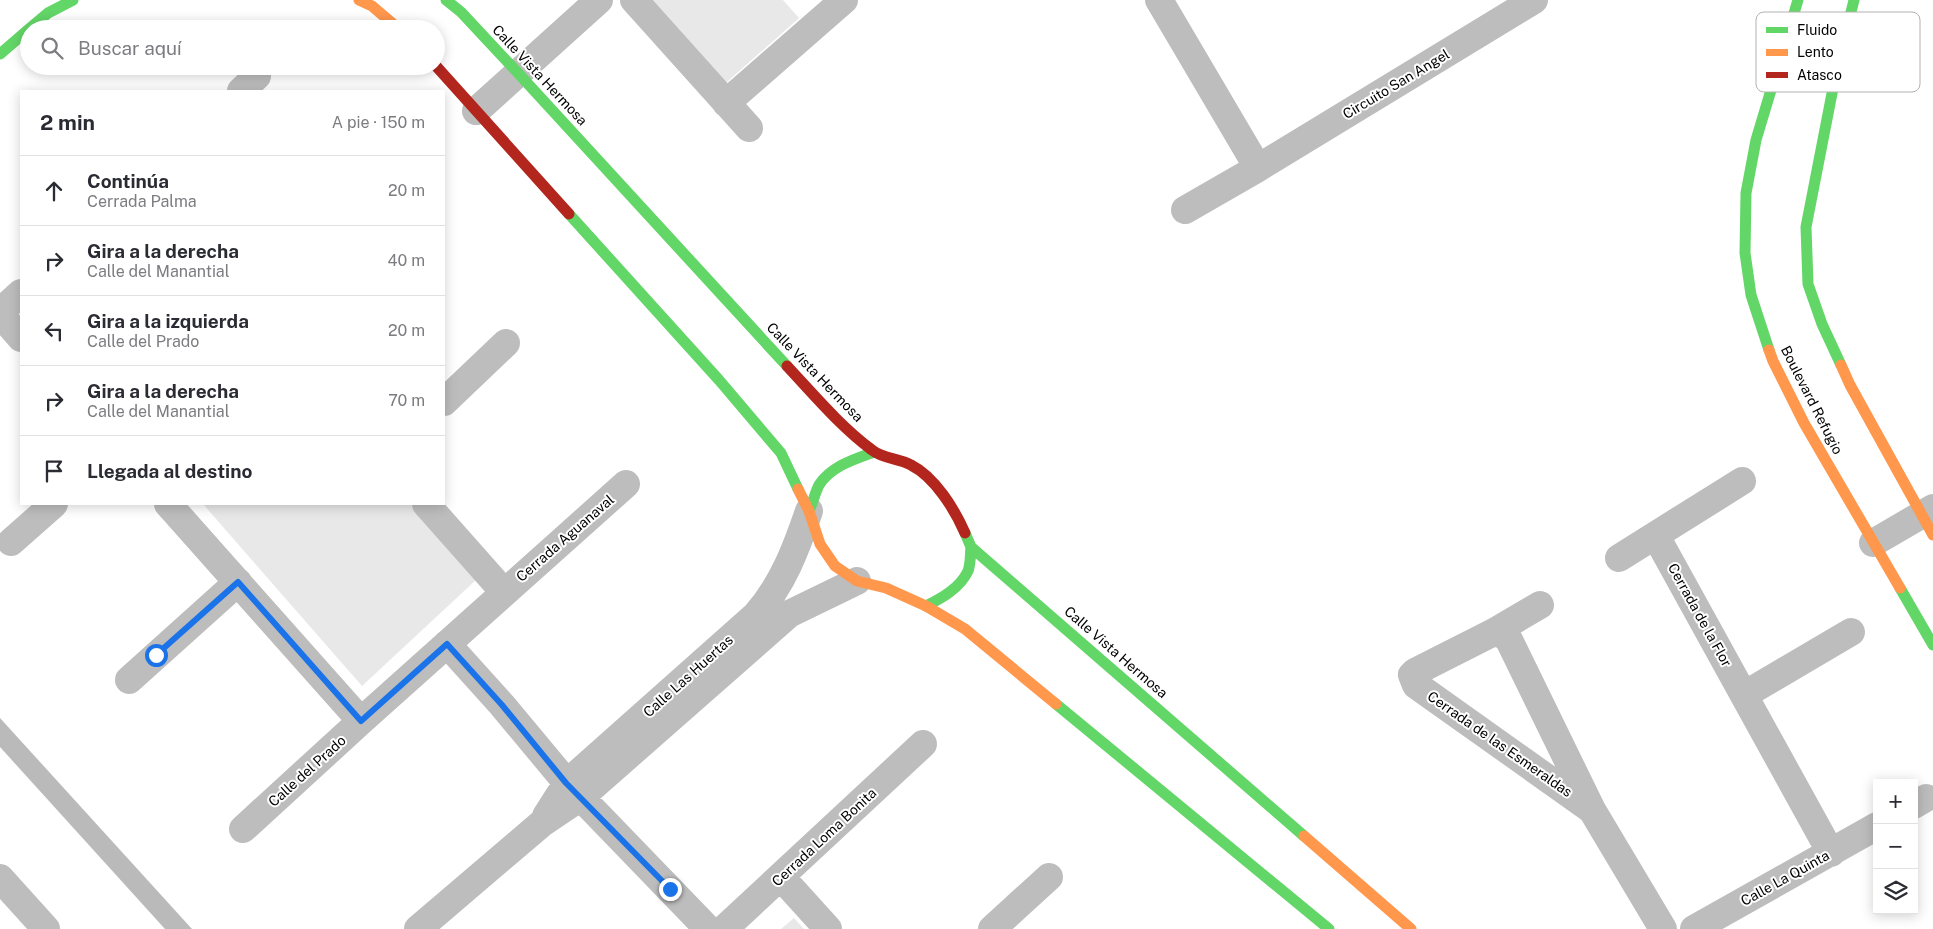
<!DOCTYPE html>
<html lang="es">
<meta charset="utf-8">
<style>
body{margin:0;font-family:"Public Sans",sans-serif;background:#f2f2f3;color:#2b2b33}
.controls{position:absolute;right:15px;bottom:15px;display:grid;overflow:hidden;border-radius:0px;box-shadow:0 2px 12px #0003}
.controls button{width:45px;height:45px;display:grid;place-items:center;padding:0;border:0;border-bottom:1px solid #e1e1e2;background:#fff;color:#2b2b33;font:25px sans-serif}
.stop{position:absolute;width:15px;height:15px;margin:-11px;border:4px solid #1a73e8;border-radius:50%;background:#fff}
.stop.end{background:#1a73e8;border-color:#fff;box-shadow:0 1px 5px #0008}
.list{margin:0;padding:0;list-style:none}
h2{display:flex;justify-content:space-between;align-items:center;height:65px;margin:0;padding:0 20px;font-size:21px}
h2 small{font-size:16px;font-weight:400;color:#7c7c81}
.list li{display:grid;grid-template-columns:32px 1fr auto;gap:15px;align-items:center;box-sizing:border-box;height:70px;padding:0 20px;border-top:1px solid #e1e1e2}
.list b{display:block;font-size:19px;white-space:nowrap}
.list p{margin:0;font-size:16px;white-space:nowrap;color:#7c7c81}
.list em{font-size:16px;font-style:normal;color:#7c7c81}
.icon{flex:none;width:28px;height:28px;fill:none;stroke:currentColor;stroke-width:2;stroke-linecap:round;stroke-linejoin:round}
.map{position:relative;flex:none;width:1933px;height:929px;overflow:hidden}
.search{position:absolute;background:#fff;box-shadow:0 2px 12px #0003;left:20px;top:20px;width:425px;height:55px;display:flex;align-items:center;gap:12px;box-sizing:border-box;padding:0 18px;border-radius:28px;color:#7c7c81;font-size:19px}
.panel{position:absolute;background:#fff;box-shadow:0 2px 12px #0003;left:20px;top:90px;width:425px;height:415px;border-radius:0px}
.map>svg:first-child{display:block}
.green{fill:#e8e8e8}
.water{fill:#bababa}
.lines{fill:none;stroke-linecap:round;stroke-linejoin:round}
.street{stroke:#bdbdbd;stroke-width:28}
.fast{stroke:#63d668;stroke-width:11}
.slow{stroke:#ff974d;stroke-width:11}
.jam{stroke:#b3261e;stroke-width:11}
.route{stroke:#1a73e8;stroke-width:6}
.labels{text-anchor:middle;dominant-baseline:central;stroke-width:4;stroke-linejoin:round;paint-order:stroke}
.street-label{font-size:14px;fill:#000;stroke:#fff}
.key{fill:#fff;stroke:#b2b2b2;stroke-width:1}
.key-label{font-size:14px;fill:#000}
</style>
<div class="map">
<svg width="1933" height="929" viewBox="0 0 1933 929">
<rect width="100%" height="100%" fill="#fff"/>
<path class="green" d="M637,0h146l16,18 -81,72z
M203,504h208l66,75 -115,107z
M794,918l10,11h-23z"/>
<path class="water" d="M0,718l192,211h-27l-165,-182z"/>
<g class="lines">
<path class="street" d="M634,0l115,128
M1159,0l99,168
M241,91l16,-15
M726,103l118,-103
M476,111l123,-111
M1185,210l73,-42 276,-168
M0,312l21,-19
M0,314l21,24
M444,402l62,-59
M168,504l193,217
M426,504l78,88
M1656,536l175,317
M11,542l43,-38
M1873,543l60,-35
M1619,558l123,-77
M1540,605l-46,27 -79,40 -3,3 4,10 176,125
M1494,632l10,3 5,5 83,170 71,119
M447,644l55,61 65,78 141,146
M129,680l109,-98
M1744,695l107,-63
M1914,805l12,-7
M546,816l21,-33 189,-168c27,-31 40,-66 53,-104
M243,829l118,-108 265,-237
M781,877l47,52
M0,878l46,51
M418,929l123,-105 40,-27 208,-183 68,-33
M724,929l199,-185
M992,929l57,-52
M1694,929l183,-103"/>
<path class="fast" d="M446,0l15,12 57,61 269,293
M29,29l19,-16 25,-13
M0,54l29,-25
M569,214l150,166 62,73 17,36
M1769,350l-18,-55 -6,-42 1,-60 10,-53 42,-140
M1841,365l-19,-41 -14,-40 -2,-57 29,-149 19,-78
M809,511c4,-9 6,-18 10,-26 12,-19 36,-26 55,-33
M965,533l6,14 333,289
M1900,588l33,57
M926,606c16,-8 34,-18 42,-35 3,-8 2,-16 3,-24
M1056,704l273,225"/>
<path class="slow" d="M359,0l13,6 27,23
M1769,350l4,11 31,62 96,165
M1841,365l9,20 83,150
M798,489l11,22 11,33 15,22 22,15 29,7 40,18 39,23 91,75
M1304,836l107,93"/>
<path class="jam" d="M436,66l133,148
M787,366c27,29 53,60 85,84 11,9 27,8 39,15 24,12 44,45 54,68"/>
</g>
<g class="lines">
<path class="route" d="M156,655l82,-73 123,139 86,-77 55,61 64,78 104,106"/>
</g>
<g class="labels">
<g class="street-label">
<text transform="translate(540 75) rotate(47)">Calle Vista Hermosa</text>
<text transform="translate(1396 84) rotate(-31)">Circuito San Angel</text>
<text transform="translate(815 372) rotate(46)">Calle Vista Hermosa</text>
<text transform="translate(1812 400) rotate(63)">Boulevard Refugio</text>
<text transform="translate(565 538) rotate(-41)">Cerrada Aguanaval</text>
<text transform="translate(1700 615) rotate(61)">Cerrada de la Flor</text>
<text transform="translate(1116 652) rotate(41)">Calle Vista Hermosa</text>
<text transform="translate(688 676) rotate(-42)">Calle Las Huertas</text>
<text transform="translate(1500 744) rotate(35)">Cerrada de las Esmeraldas</text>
<text transform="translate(307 771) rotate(-42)">Calle del Prado</text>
<text transform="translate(824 837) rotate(-43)">Cerrada Loma Bonita</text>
<text transform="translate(1785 878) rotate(-29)">Calle La Quinta</text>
</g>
</g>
<rect x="1756" y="12" width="164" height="80" rx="8" class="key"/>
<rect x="1766" y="27" width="22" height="6" fill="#63d668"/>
<rect x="1766" y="49" width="22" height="7" fill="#ff974d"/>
<rect x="1766" y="72" width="22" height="6" fill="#b3261e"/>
<g class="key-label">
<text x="1797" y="35">Fluido</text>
<text x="1797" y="57">Lento</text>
<text x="1797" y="80">Atasco</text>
</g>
</svg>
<div class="controls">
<button>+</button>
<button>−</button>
<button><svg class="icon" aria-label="layers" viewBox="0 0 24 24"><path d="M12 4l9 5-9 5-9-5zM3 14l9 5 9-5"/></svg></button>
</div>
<div class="stop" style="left:156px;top:655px"></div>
<div class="stop end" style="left:670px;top:889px"></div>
<div class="search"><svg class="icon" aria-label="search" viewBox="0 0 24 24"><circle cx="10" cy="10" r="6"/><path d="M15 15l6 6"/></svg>Buscar aquí</div>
<section class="panel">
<h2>2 min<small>A pie · 150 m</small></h2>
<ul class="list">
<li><svg class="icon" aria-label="ahead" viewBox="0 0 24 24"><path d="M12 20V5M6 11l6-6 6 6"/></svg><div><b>Continúa</b><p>Cerrada Palma</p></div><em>20 m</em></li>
<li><svg class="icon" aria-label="right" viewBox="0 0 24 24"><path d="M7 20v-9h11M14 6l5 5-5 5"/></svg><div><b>Gira a la derecha</b><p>Calle del Manantial</p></div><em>40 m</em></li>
<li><svg class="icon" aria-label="left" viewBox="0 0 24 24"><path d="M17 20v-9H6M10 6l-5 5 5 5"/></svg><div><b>Gira a la izquierda</b><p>Calle del Prado</p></div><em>20 m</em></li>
<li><svg class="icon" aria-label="right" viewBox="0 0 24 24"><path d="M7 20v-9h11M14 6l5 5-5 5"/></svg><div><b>Gira a la derecha</b><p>Calle del Manantial</p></div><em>70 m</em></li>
<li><svg class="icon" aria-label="arrive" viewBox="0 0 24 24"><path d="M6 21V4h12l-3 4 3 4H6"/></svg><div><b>Llegada al destino</b></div></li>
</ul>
</section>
</div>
